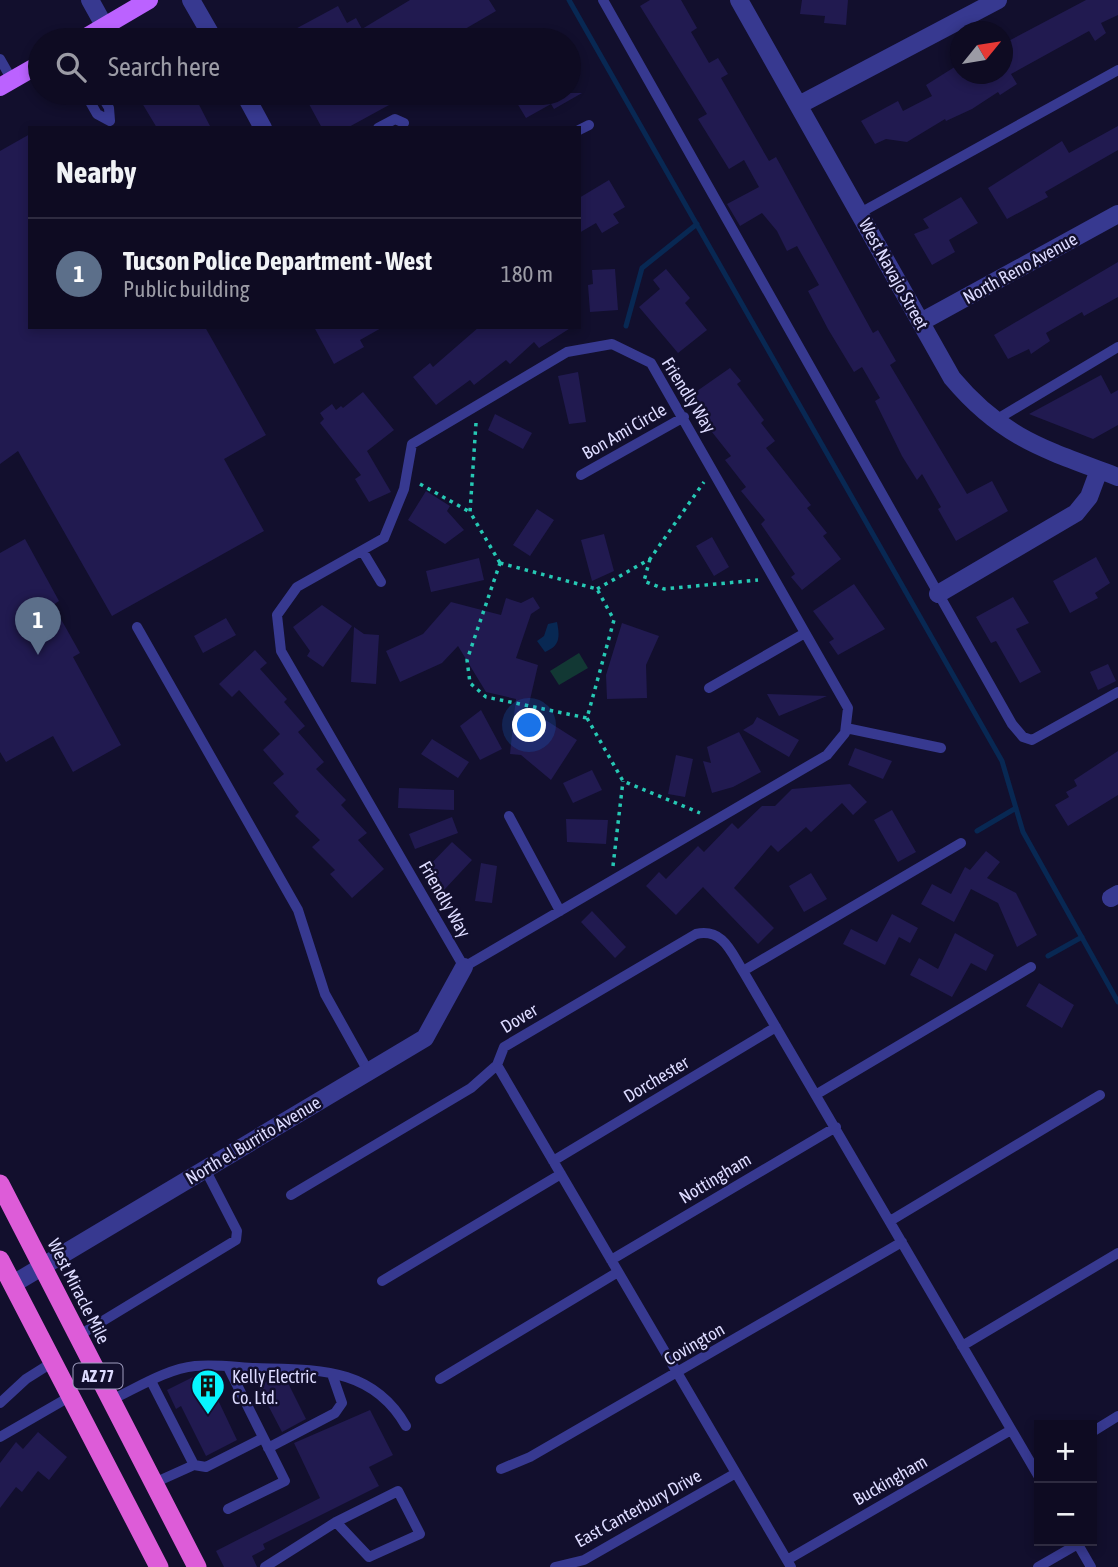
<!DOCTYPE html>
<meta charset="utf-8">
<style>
body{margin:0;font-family:"Asap Condensed",sans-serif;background:#1c192f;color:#f1f3f6}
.controls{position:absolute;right:21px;bottom:21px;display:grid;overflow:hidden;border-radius:0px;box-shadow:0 4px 10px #0003}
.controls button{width:63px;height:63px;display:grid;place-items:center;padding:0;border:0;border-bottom:2px solid #2e2b40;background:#0e0b22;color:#f1f3f6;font:35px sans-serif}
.compass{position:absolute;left:950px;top:21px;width:63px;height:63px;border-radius:50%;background:#0e0b22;box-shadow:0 4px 10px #0003;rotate:60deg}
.you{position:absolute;left:530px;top:726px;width:24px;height:24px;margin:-18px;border:5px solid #fff;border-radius:50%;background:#1a73e8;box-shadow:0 0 0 10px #1a73e833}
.badge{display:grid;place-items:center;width:46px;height:46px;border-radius:50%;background:#0b8043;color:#fff;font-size:23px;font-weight:700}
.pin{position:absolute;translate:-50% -58px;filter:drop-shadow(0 2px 4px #0008)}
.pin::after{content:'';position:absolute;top:37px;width:24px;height:21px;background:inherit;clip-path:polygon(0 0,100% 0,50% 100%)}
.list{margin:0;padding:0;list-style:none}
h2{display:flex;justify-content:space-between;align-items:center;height:91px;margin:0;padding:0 28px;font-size:30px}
h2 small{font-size:23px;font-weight:400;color:#9b9ba5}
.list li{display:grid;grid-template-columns:46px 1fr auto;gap:21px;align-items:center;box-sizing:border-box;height:112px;padding:0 28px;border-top:2px solid #2e2b40}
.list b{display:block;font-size:26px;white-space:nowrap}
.list p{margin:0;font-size:23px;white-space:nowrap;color:#9b9ba5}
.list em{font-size:23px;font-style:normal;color:#9b9ba5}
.icon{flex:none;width:38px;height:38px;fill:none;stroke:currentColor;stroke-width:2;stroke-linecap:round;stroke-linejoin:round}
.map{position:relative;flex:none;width:1118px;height:1567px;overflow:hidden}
.search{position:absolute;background:#0e0b22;box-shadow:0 4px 10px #0003;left:28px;top:28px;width:553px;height:77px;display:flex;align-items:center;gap:18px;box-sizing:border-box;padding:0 24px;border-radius:38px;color:#9b9ba5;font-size:26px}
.panel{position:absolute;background:#0e0b22;box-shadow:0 4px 10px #0003;left:28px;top:126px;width:553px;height:203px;border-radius:0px}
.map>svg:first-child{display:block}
.green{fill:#123834}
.water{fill:#082853}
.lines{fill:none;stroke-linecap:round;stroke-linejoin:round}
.stream{stroke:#082853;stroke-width:5}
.building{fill:#211a50}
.path{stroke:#26c8b4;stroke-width:3.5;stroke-dasharray:3.5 5;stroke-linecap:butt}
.service{stroke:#373990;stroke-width:10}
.minor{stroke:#373990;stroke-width:18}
.primary{stroke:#bb62ff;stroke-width:18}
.trunk{stroke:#dd5cd8;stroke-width:19}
.labels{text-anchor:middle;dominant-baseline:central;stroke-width:5;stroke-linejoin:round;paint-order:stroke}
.shield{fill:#120f2d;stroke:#a09ec0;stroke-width:2}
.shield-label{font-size:16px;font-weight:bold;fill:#dddbff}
.street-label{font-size:18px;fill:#dddbff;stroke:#120f2d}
.poi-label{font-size:18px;fill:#dddbff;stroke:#120f2d;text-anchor:start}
</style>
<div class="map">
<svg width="1118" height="1567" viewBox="0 0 1118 1567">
<rect width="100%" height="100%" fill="#120f2d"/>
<path class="green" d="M579,653l9,15 -29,17 -9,-14z"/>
<path class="water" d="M557,622c3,15 3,24 -12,30l-8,-11 7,-5 4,-12z"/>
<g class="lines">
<path class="stream" d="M569,0l433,761 21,71 95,170
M626,326l16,-58 55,-44
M977,831l39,-23
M1048,956l34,-19"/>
</g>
<path class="building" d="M410,0h79l7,11 -50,29h-171l63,-34 9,17 9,-5 6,11z
M650,0h31l16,28 -6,4 18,31 9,-5 10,16 -7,4 48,83 7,-4 97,176 5,-3 18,31 -6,4 77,129 25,-13 16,30 -52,30 -18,-32 3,-2 -19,-33 -5,6 -15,-24 -27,-55 5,-3 -18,-31 -8,5 -26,-43 -20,-38 11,-6 -22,-39 -10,5 -10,-20 -15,-18 -22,13 -13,-22 32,-17 -15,-27 -15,9 -31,-50 9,-5 -67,-108z
M802,0h46l-2,25 -22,-2 1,-7 -25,-2z
M1086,0h32v15l-17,8 5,10 -11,8 -6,-10 -78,43 6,10 -17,11 -2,-3 -26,17 -26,12 -1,-2 -38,23 -21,-3 -11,5 -14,-23 37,-20 5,10 29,-15 -6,-11 35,-22v11h42v-30z
M136,93h57l18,35h-54z
M303,93h108l-64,35h-25z
M511,93h71l-28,16 -3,-5 -25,14z
M1118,126v24l-73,42 3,5 -41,22 -19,-31 74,-47 7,12z
M30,134v193h175l61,108 -42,24 40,72 -152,85 -94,-165 -18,13v-313z
M609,180l16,27 -12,7 6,9 -17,10 -6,-10 -17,10v-35z
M961,197l17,26 -29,17 6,12 -23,13 -18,-31 15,-6 -6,-9z
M1118,262v35l-34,19 -2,-4 -36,21 4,8 -19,13 -2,-5 -21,10 -14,-24z
M615,269l3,41 -28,2 -2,-27 5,-1 -1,-14z
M666,269l24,29 -5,5 22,27 -29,23 -39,-46 21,-18 -7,-9z
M314,327h69l-23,13 4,7 -30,17z
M479,327h93l-33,21 -5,-6 -24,22 -4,-4 -32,25 -4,-5 -34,25 -23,-28 17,-14 3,4z
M730,368l11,13 -4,3 27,36 -3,3 14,18 -9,7 45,57 -4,3 20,25 -4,3 18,23 -39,31 -11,-13 4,-3 -34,-50 4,-4 -24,-29 5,-4 -21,-27 6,-4 -23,-29 3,-3 -24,-26z
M578,372l8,50 -17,2 -11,-48z
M1101,375l10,19 7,-4v35l-25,14 -64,-25z
M363,392l31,38 -27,21 24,41 -22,10 -14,-23 6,-4 -41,-52 4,-4 -4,-6 12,-9 4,6 5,-4 2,2z
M495,414l37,19 -9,16 -35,-19z
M426,491l24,15 -3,5 17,19 -19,14 -37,-24z
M537,509l17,11 -24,36 -17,-11z
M604,534l10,37 -22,10 -11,-41z
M712,537l17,30 -15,9 -18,-30z
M25,539l34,62 -6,4 27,48 -7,4 48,88 -48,27 -20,-36 -47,26 -6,-10v-199z
M1096,557l14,26 -15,10 3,5 -28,15 -17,-32z
M479,558l5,22 -53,12 -5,-21z
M854,584l31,45 -47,26 -9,-13 5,-3 -21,-28z
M533,597l7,11 -9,6 -15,44 22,7 -9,39 -15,11 2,-16 -30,-7 -28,-46 -16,17 -42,19 -14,-31 37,-17 28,-32 50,13 5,-17 15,5z
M1013,597l16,26 -13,6 25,43 -21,11 -24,-42 -5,2 -15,-26z
M322,605l30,21 -29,41 -16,-11 3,-5 -17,-24z
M226,618l10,17 -33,18 -9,-17z
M622,623l37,13 -13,29 1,33 -40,1 -1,-24z
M354,627l10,7 15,1 -3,49 -25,-2z
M255,650l12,13 -7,6 27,30 -3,3 21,24 -7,6 26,30 -8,7 30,31 -5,5 26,28 -9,7 26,29 -32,29 -22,-24 5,-4 -23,-23 8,-7 -25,-24 4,-4 -26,-29 11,-9 -21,-24 17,-16 -41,-44 -7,7 -13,-13z
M1108,664l8,17 -18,9 -8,-18z
M767,694l60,2 -48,20z
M481,710l21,39 -22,11 -20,-34z
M514,715l30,4 33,21 -26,40 -30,-25 -11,-1z
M757,717l42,23 -10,17 -46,-27 10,-6z
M739,732l22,40 -28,15 -21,6 -9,-32 8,2 -4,-16z
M432,739l37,23 -11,16 -37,-24z
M855,748l37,13 -9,18 -35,-14z
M1118,751v44l-50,31 -13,-21 14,-8 -3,-5 11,-6 -3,-6z
M676,755l17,4 -8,38 -17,-3z
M592,770l10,20 -29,13 -10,-20z
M850,784l17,18 -14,13 -11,-12 -31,29 -5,-5 -28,25 -7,-7 -37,43 40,40 -16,16 -55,-57 -27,28 -30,-29 13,-14 7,7 32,-33 6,6 28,-29 6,6 24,-23h13l17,-17z
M399,788l55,2v20l-56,-2z
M892,810l24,42 -18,10 -24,-42z
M452,817l6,16 -43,16 -6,-15z
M566,819l42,1 -2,24 -39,-2z
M452,842l20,18 -28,30 -20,-19z
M986,851l14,11 -13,16 29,15 21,42 -20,12 -19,-44 -27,-14 -17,33 -33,-18 11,-20 19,10 14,-27 5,3z
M481,863l16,3 -5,37 -17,-2z
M811,873l16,26 -23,13 -15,-26z
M592,911l34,36 -11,11 -34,-36z
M892,914l26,14 -8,15 -11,-6 -14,28 -42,-21 8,-15 26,13z
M955,933l39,22 -8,16 -15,-8 -19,34 -42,-22 9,-17 19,11z
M1039,983l35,22 -12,23 -36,-22z
M199,1374l10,19 3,-1 4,9 2,-1 19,40 -31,16 -25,-50 -5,3 -9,-19z
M277,1376l8,1 21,42 -24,13 -24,-46z
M370,1410l23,45 -24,12 10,19 -116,58 2,5 -13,7 5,11h-33l-8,-16 104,-53 -26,-55z
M38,1432l29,25 -18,23 -11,-9 -16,21 -6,-5 -16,21v-45l16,-21 7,7z"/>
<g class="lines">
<path class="path" d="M476,423l-6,89 30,51
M420,484l50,28
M650,559l-6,22 20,8 94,-9
M500,563l97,26 17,31 -27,98 -101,-21 -16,-14 -3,-23z
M597,589l53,-30 54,-77
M587,718l36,63 77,32
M613,866l10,-85"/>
<path class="service" d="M603,0l409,724 11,13 9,3 86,-48
M0,59l12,21
M85,93l12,21 13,7 -1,-13 -9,-15
M378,128l17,-9 9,4
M579,130l10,-5
M860,213l258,-143
M612,344l39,19 197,345 -3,25 -18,22 -363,212 -183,-316 -4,-36 20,-28 87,-49 20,-49 8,-45 155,-92z
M994,421l124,-74
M581,475l103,-58
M363,552l18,30
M137,627l161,283 27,84 43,77
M709,688l96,-55
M846,728l95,20
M509,816l51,95
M743,971l218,-128
M497,1065l294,502
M817,1094l214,-127
M553,1161l223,-134
M291,1195l180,-107 26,-23 7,-18 192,-113c27,-6 35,18 47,37l296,506
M890,1221l210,-126
M611,1260l225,-133
M382,1281l179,-107
M78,1336l158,-96 1,-9 -32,-62
M962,1346l156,-93
M228,1367l57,114 -57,28
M440,1379l178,-107
M151,1381l43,84
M111,1400c26,-12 55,-31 84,-34 19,-2 41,1 60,2 60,2 117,-2 151,58
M0,1403l26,-24 27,-17
M1092,1432l26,-16
M0,1437l71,-41
M268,1448l67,-35 7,-10 -10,-29
M501,1469l29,-12 372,-215
M154,1483l40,-18 12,2 57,-29
M398,1491l22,43 -51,23 -33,-35z
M1076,1541l15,26
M787,1560l224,-130
M265,1567l71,-45
M555,1567l29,-7 152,-87
M1038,1567l40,-23"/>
<path class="minor" d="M90,0l15,27
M191,0l23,40
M739,0l213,378c51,61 95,72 166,99
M244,93l19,35
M799,105l199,-105
M921,322l197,-108
M938,594l138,-81 13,-16 10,-27
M1111,898l7,-4
M13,1284l412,-246 39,-71"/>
<path class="primary" d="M81,40l68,-40
M0,87l40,-23"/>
<path class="trunk" d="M0,1184l197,383
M0,1260l159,307"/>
</g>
<defs>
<g id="building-pin" transform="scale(1.75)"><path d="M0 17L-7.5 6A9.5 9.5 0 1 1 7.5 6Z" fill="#07f6ff" stroke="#120f2d"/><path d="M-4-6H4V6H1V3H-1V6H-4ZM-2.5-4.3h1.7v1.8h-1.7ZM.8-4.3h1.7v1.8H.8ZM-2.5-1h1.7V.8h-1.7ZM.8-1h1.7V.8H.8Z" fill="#111"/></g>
</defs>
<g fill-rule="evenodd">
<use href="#building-pin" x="208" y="1386"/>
</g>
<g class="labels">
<rect class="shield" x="73.5" y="1363.5" width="49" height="25" rx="5"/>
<g class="shield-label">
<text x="98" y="1376">AZ 77</text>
</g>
<g class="street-label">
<text transform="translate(1020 268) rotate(-29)">North Reno Avenue</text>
<text transform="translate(894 274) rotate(61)">West Navajo Street</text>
<text transform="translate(689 395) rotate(58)">Friendly Way</text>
<text transform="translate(624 431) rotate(-30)">Bon Ami Circle</text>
<text transform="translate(445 899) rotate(60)">Friendly Way</text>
<text transform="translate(519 1018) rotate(-31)">Dover</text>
<text transform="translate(656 1079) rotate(-31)">Dorchester</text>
<text transform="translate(253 1140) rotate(-31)">North el Burrito Avenue</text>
<text transform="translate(715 1178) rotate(-31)">Nottingham</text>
<text transform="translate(79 1291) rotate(63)">West Miracle Mile</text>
<text transform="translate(694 1344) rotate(-30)">Covington</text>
<text transform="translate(890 1480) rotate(-30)">Buckingham</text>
<text transform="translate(638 1508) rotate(-29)">East Canterbury Drive</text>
</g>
<g class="poi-label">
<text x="232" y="1376">Kelly Electric<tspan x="232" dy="21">Co. Ltd.</tspan></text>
</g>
</g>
</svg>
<div class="controls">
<button>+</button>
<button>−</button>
</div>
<svg class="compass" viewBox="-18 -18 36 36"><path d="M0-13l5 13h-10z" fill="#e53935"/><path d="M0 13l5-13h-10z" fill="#9b9ba5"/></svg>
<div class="you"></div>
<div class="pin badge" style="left:38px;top:655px;background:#5c6f8a">1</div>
<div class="search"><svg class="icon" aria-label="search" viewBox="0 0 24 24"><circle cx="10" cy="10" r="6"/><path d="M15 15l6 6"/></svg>Search here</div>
<section class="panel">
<h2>Nearby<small></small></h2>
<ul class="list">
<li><span class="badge" style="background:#5c6f8a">1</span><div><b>Tucson Police Department - West</b><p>Public building</p></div><em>180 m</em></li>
</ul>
</section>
</div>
